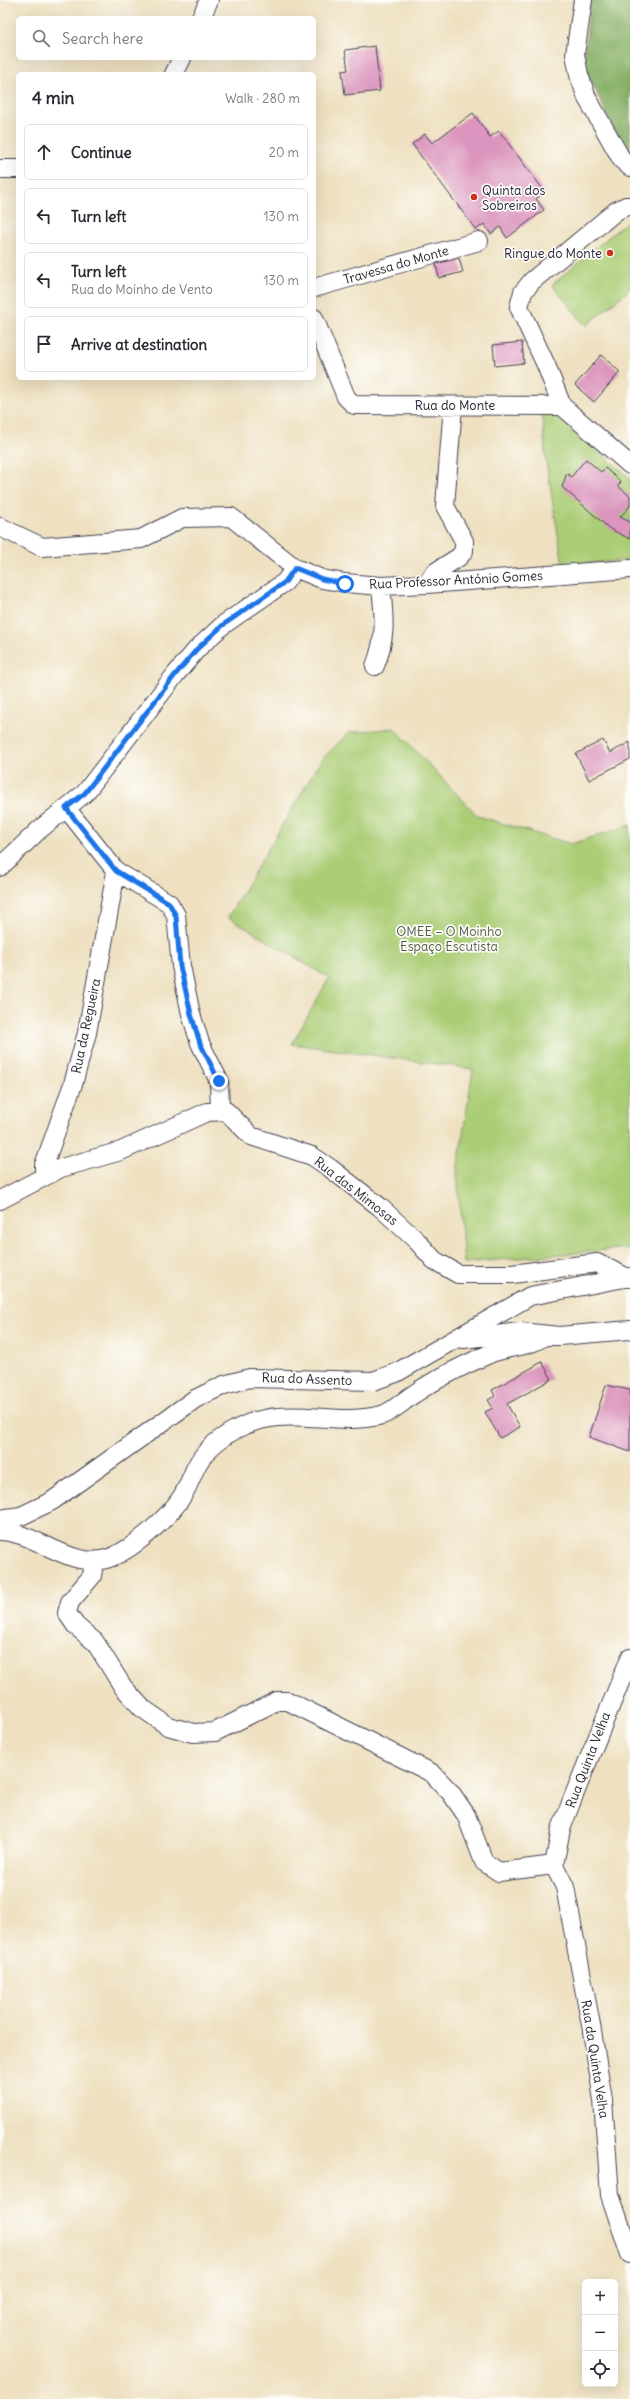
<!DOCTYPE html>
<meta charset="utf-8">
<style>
body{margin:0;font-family:Delius,sans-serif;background:#f2f2f3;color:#2b2b33}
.controls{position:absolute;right:12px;bottom:12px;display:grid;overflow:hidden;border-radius:6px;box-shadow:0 4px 16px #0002}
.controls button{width:36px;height:36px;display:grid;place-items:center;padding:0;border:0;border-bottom:1px solid #e1e1e2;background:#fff;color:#2b2b33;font:20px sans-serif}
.stop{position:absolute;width:12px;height:12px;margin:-9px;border:3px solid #1a73e8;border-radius:50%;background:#fff}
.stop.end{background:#1a73e8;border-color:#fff;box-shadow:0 1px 4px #0008}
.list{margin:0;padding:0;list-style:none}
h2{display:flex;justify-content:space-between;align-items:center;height:52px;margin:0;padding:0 16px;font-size:17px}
h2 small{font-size:13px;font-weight:400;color:#7c7c81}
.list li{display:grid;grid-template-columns:26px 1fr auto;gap:12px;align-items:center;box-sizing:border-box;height:56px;margin:0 8px 8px;padding:0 8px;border:1px solid #e1e1e2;border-radius:6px}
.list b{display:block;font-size:15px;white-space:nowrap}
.list p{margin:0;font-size:13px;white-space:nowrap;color:#7c7c81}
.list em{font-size:13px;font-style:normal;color:#7c7c81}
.icon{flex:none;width:22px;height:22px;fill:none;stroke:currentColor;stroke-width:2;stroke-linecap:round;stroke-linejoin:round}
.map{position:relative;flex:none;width:630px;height:2399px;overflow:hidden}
.search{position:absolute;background:#fff;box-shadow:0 4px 16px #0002;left:16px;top:16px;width:300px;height:44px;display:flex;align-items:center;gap:10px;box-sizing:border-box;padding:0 14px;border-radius:6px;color:#7c7c81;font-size:15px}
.panel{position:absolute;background:#fff;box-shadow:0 4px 16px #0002;left:16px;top:72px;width:300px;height:308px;border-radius:6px}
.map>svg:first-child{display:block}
.green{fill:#abcd76;stroke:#667858}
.forest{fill:#88b067;stroke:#556951}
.building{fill:#db95be}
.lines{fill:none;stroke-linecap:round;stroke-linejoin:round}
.minor-casing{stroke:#413e4f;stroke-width:20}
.minor{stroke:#fff;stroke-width:18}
.route{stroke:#1a73e8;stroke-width:5}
.poi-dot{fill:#c8321e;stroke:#fdfcf7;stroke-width:1.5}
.labels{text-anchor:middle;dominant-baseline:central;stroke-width:3.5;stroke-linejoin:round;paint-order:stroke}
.poi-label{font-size:13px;fill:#22223b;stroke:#fdfcf7;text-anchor:start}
.street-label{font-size:13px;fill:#22223b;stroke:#fdfcf7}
.park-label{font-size:13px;fill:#525e50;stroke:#fdfcf7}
</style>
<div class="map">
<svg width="630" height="2399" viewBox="0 0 630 2399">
<rect width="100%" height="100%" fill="#fdfcf7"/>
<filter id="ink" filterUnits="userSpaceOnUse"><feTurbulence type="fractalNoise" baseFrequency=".025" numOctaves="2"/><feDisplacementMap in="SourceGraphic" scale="8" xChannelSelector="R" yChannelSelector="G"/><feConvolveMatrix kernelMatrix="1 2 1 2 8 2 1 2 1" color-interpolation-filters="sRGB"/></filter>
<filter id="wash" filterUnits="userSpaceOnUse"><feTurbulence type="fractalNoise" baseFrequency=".012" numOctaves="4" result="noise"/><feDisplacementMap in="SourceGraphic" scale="16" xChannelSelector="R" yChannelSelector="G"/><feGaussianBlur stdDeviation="0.9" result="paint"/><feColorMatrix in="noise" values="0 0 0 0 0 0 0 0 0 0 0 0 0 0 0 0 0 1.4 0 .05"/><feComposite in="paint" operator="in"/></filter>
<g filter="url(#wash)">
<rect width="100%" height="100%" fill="#eee0c0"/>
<path class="green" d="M629,220l1,69 -44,37 -34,-41z
M542,414l11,1 10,6 67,57v82l-67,5 -17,-104z
M394,728l84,88 93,28 59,-19v423l-166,15 -7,-90 16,-104 -181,-25 37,-66 -101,-61 93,-157 27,-27z"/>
<path class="forest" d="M590,0h40v153l-19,-29 -27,-60z"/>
<g id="blocks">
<path class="building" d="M375,46l5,45 -35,4 -3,-24 6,-1 -3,-20z
M473,113l17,24 9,-6 46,61 -9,7 8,11 -37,28 -7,-11 -9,7 -7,-10 -8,6 -64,-86 13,-10 7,9z
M459,258l4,14 -24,6 -3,-14z
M522,342l2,21 -29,3 -2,-21z
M601,355l19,17 -26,30 -19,-17z
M586,459l15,13 4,-4 16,14 -3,4 12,10v10l-10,11 10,5v17l-20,-10 -48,-42 5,-14 4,4z
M603,740l7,13 20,-11v17l-41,21 -13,-26z
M542,1362l10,17 -45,25 13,23 -20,11 -15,-26 8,-4 -5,-8 7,-4 -3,-6z
M606,1385l24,5v62l-41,-15z"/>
</g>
</g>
<g filter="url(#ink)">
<use href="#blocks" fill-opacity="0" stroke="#413e4f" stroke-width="1"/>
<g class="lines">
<g class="minor-casing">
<path id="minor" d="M583,0l-8,54 4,21 8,23 35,62 8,7
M201,18l8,-18
M174,74l8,-16
M0,169h18
M314,288l165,-47
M314,318l32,79 8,8 208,1 68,59
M562,406l-16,-41 -27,-58 4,-15 9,-11 84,-70 10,-5h4
M0,527l42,20 99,-8 41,-21 49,-1 64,51 27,11 23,4 36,3 46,-2 203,-15
M427,584l7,-11 25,-16 5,-6v-10l-19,-35 8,-100
M375,666c12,-31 9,-48 6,-80
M66,808l50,63 53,32 7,12 5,51 10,48 9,29 19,38 1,30
M0,867l39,-37 46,-37 90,-118 22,-26 26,-24 62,-43 10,-14
M44,1177v-12l29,-81 14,-51 29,-162
M0,1200l61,-32 60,-17 86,-39 19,-1 25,25 61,20 18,12 50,39 37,34 17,19 24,14h54l85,-11 31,15
M463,1339l57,-7 39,4 71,-6
M0,1519l21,-3 31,-15 143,-102 29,-14 26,-7 123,3 23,-8 134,-77 100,-19
M0,1531c38,1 73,42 112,26 22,-9 56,-39 69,-59 6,-9 10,-20 14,-29 8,-17 23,-30 40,-39 50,-28 97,-2 147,-15 12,-4 21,-14 32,-21 22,-15 48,-28 73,-39 19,-9 42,-7 59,-20
M94,1562l-2,14 -22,26 -3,11 9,13 19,16 28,45 19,21 26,18 25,7 22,-1 62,-31h11l144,72 19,20 15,22 18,47 15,10 55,-7
M554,1865l11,22 26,138 12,75 7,95 20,59
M554,1865l7,-36 13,-34 56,-137"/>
</g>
<use href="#minor" class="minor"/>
</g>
</g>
<g class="lines" filter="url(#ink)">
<path class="route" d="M219,1081l-19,-38 -9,-29 -11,-48 -4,-50 -7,-13 -53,-32 -50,-63 19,-15 90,-118 22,-26 26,-24 62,-43 10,-14 27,11 23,5"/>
</g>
<g class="poi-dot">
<circle cx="474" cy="197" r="4"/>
<circle cx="610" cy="253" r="4"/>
</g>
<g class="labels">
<g class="poi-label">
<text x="482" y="190">Quinta dos<tspan x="482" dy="15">Sobreiros</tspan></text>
<text x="602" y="253" text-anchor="end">Ringue do Monte</text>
</g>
<g class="street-label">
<text transform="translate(396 265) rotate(-16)">Travessa do Monte</text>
<text x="455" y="405">Rua do Monte</text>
<text transform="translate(456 580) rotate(-3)">Rua Professor António Gomes</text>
<text transform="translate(86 1026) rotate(-78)">Rua da Regueira</text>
<text transform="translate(356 1191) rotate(38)">Rua das Mimosas</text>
<text transform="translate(307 1379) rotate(2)">Rua do Assento</text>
<text transform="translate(588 1760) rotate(-69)">Rua Quinta Velha</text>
<text transform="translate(595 2059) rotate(81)">Rua da Quinta Velha</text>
</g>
<g class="park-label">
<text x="449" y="931">OMEE – O Moinho<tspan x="449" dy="15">Espaço Escutista</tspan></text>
</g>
</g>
</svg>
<div class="controls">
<button>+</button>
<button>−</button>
<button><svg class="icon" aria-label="locate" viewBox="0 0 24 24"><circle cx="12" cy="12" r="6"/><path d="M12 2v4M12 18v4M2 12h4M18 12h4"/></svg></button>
</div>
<div class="stop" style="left:345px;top:584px"></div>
<div class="stop end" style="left:219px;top:1081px"></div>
<div class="search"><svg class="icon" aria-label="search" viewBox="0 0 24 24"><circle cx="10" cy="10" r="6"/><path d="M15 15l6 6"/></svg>Search here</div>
<section class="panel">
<h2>4 min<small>Walk · 280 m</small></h2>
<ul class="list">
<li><svg class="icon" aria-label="ahead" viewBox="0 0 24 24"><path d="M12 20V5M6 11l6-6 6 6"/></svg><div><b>Continue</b></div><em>20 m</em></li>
<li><svg class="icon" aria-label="left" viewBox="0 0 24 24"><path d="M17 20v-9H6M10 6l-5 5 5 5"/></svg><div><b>Turn left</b></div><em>130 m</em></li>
<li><svg class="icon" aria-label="left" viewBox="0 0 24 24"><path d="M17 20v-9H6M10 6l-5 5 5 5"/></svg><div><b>Turn left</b><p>Rua do Moínho de Vento</p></div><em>130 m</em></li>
<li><svg class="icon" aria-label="arrive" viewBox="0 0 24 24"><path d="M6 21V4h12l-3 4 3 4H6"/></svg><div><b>Arrive at destination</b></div></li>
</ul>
</section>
</div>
